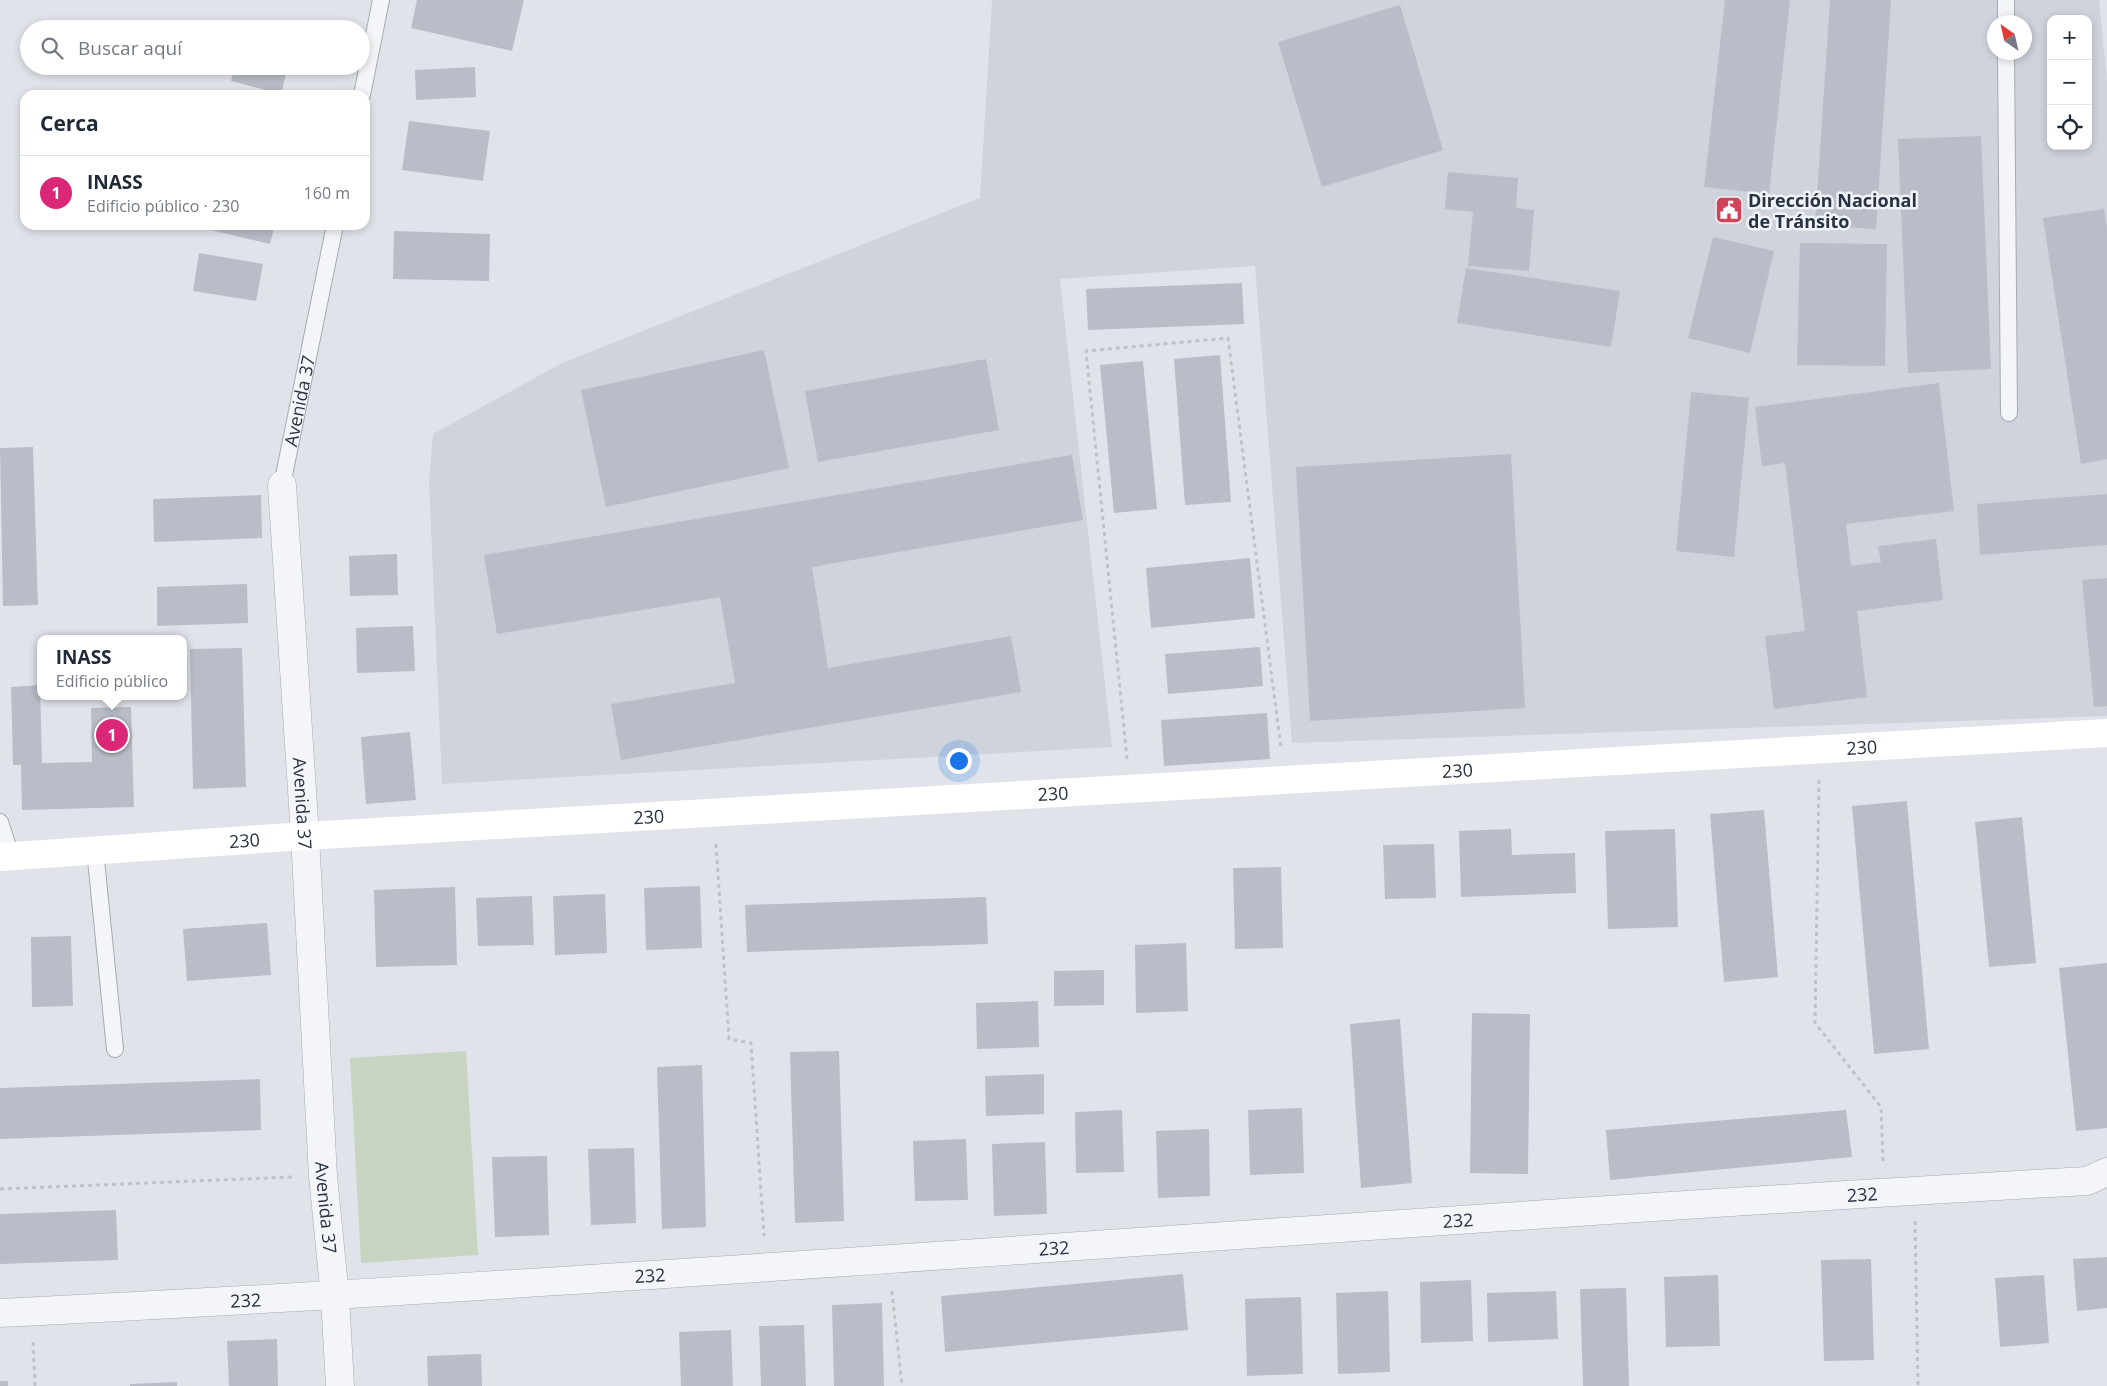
<!DOCTYPE html>
<html lang="es">
<meta charset="utf-8">
<style>
body{margin:0;font-family:"Open Sans",sans-serif;background:#f2f2f3;color:#1f2937}
.controls{position:absolute;right:15px;top:15px;display:grid;overflow:hidden;border-radius:10px;box-shadow:0 2px 8px #0003}
.controls button{width:45px;height:45px;display:grid;place-items:center;padding:0;border:0;border-bottom:1px solid #e0e1e3;background:#fff;color:#1f2937;font:25px sans-serif}
.compass{position:absolute;left:1987px;top:15px;width:45px;height:45px;border-radius:50%;background:#fff;box-shadow:0 2px 8px #0003;rotate:326deg}
.you{position:absolute;left:958px;top:760px;width:18px;height:18px;margin:-12px;border:4px solid #fff;border-radius:50%;background:#1a73e8;box-shadow:0 0 0 8px #1a73e833}
.badge{display:grid;place-items:center;width:32px;height:32px;border-radius:50%;background:#db2777;color:#fff;font-size:16px;font-weight:700}
.pin{position:absolute;translate:-50% -50%;border:2px solid #fff;box-shadow:0 1px 5px #0006}
.popup{position:absolute;left:37px;top:635px;width:150px;height:65px;box-sizing:border-box;display:grid;place-content:center;border-radius:10px;background:#fff;filter:drop-shadow(0 1px 4px #0005);font-size:16px;white-space:nowrap;color:#747a83}
.popup b{font-size:19px;color:#1f2937}
.popup::after{content:'';position:absolute;left:50%;top:100%;margin-left:-10px;border:10px solid transparent;border-top-color:#fff}
.list{margin:0;padding:0;list-style:none}
h2{display:flex;justify-content:space-between;align-items:center;height:65px;margin:0;padding:0 20px;font-size:21px}
h2 small{font-size:16px;font-weight:400;color:#747a83}
.list li{display:grid;grid-template-columns:32px 1fr auto;gap:15px;align-items:center;box-sizing:border-box;height:75px;padding:0 20px;border-top:1px solid #e0e1e3}
.list b{display:block;font-size:19px;white-space:nowrap}
.list p{margin:0;font-size:16px;white-space:nowrap;color:#747a83}
.list em{font-size:16px;font-style:normal;color:#747a83}
.icon{flex:none;width:28px;height:28px;fill:none;stroke:currentColor;stroke-width:2;stroke-linecap:round;stroke-linejoin:round}
.map{position:relative;flex:none;width:2107px;height:1386px;overflow:hidden}
.search{position:absolute;background:#fff;box-shadow:0 2px 8px #0003;left:20px;top:20px;width:350px;height:55px;display:flex;align-items:center;gap:12px;box-sizing:border-box;padding:0 18px;border-radius:28px;color:#747a83;font-size:19px}
.panel{position:absolute;background:#fff;box-shadow:0 2px 8px #0003;left:20px;top:90px;width:350px;height:140px;border-radius:15px}
.map>svg:first-child{display:block}
.built{fill:#ced3dc;fill-rule:evenodd}
.green{fill:#c6d4c1}
.building{fill:#b8bdc7}
.lines{fill:none;stroke-linecap:round;stroke-linejoin:round}
.lane-casing{stroke:#a5abb4;stroke-width:18}
.street-casing{stroke:#a5abb4;stroke-width:29}
.path{stroke:#bec2c9;stroke-width:3;stroke-dasharray:4 4;stroke-linecap:butt}
.lane{stroke:#f3f5f8;stroke-width:16}
.street{stroke:#f3f5f8;stroke-width:28}
.secondary{stroke:#fff;stroke-width:28}
.labels{text-anchor:middle;dominant-baseline:central;stroke-width:5;stroke-linejoin:round;paint-order:stroke}
.poi-label{font-size:18px;font-weight:bold;fill:#283242;stroke:#f0f3f7;text-anchor:start}
.street-label{font-size:18px;fill:#283242;stroke:#f0f3f7}
</style>
<div class="map">
<svg width="2107" height="1386" viewBox="0 0 2107 1386">
<rect width="100%" height="100%" fill="#e0e4ea"/>
<path class="built" d="M992,0h1107l8,81v635l-815,27 -37,-477 -195,13 52,468 -670,37 -13,-302 4,-48 129,-71 418,-165zM2051,19h37v127h-37zM1994,22h30v30h-30z"/>
<path class="green" d="M466,1051l12,204 -117,8 -11,-205z"/>
<path class="building" d="M417,0h107l-12,51 -101,-23z
M1725,0h65l-21,194 -65,-7z
M1830,0h61l-15,229 -61,-4z
M1400,5l43,145 -121,37 -44,-145z
M234,66h54l-7,28 -50,-13z
M475,67l1,30 -60,3 -1,-30z
M409,121l81,10 -7,50 -81,-11z
M1981,136l10,233 -83,4 -10,-234z
M1448,172l70,6 -2,30 18,2 -5,61 -61,-5 5,-54 -28,-3z
M2104,209l3,20v230l-26,5 -38,-246z
M212,225h63l-5,19 -59,-14z
M394,231l96,3 -1,47 -96,-2z
M1713,237l61,14 -24,102 -62,-15z
M1800,243l87,1 -2,122 -88,-1z
M199,253l64,11 -7,37 -63,-10z
M1466,268l154,23 -9,56 -154,-24z
M1242,283l2,41 -156,6 -2,-41z
M764,350l25,118 -183,39 -25,-117z
M1220,355l11,147 -46,3 -11,-146z
M986,359l13,71 -181,32 -13,-71z
M1143,361l14,148 -43,4 -14,-148z
M1939,383l15,128 -108,13 5,42 30,-4 -3,-16 58,-7 7,61 -86,11 10,86 -93,12 -9,-73 40,-5 -20,-168 -23,3 -7,-59z
M1691,392l58,6 -15,159 -58,-6z
M33,447l5,158 -35,1 -3,-158z
M1511,454l14,254 -215,13 -14,-254z
M1072,455l11,65 -271,47 16,101 183,-32 10,56 -400,68 -10,-56 124,-21 -15,-86 -223,37 -13,-79z
M2107,494v51l-127,10 -3,-51z
M261,495l1,43 -108,4 -1,-43z
M397,554l1,41 -48,1 -1,-40z
M1250,558l5,60 -104,10 -5,-60z
M2107,578v128l-13,1 -12,-127z
M247,584l1,39 -91,3v-39z
M413,626l2,45 -58,2 -1,-45z
M1260,647l3,39 -95,8 -3,-40z
M242,648l4,139 -53,2 -3,-140z
M40,685l2,78 50,-1 -1,-54 40,-1 3,100 -112,3 -1,-45h-8l-2,-78z
M1267,713l3,46 -106,7 -3,-46z
M410,732l6,68 -50,4 -5,-67z
M1907,801l22,248 -55,5 -22,-248z
M1764,810l14,167 -54,5 -14,-168z
M2022,817l14,146 -47,4 -14,-145z
M1511,829l1,26 63,-2 1,40 -115,4 -2,-66z
M1675,829l3,98 -70,2 -3,-98z
M1434,844l2,54 -51,1 -2,-54z
M1281,867l2,81 -48,1 -2,-81z
M700,886l2,62 -56,2 -2,-62z
M455,887l2,78 -81,2 -2,-77z
M605,894l2,59 -52,2 -2,-59z
M532,896l2,49 -56,1 -2,-48z
M986,897l2,47 -241,8 -2,-47z
M267,923l4,52 -84,6 -4,-52z
M71,936l2,70 -41,1 -1,-70z
M1186,943l2,68 -52,2 -1,-68z
M2107,963v165l-31,3 -17,-163z
M1104,970v35l-50,1v-35z
M1038,1001l1,46 -62,2 -1,-46z
M1472,1013l58,1 -2,160 -58,-1z
M1400,1019l12,164 -51,5 -11,-164z
M839,1051l5,170 -49,2 -5,-171z
M702,1065l4,162 -44,2 -5,-162z
M1044,1074v40l-58,2 -1,-40z
M260,1079l1,51 -261,9v-51z
M1302,1108l2,65 -54,2 -2,-65z
M1122,1110l2,62 -48,1 -1,-61z
M1846,1110l6,47 -242,23 -4,-50z
M1209,1129l1,67 -52,2 -2,-67z
M966,1139l2,61 -53,1 -2,-60z
M1045,1142l2,72 -53,2 -2,-72z
M634,1148l2,75 -45,2 -3,-76z
M547,1156l2,79 -54,2 -3,-80z
M116,1210l2,50 -118,4v-50z
M2107,1257v51l-30,3 -4,-52z
M1871,1259l3,101 -50,1 -3,-101z
M1183,1274l5,56 -243,22 -4,-56z
M1718,1275l2,71 -54,1 -2,-70z
M2044,1275l5,68 -49,4 -5,-69z
M1471,1280l2,61 -52,2 -1,-61z
M1626,1288l3,98h-46l-3,-97z
M1388,1291l2,81 -52,2 -2,-81z
M1556,1291l2,48 -70,3 -1,-49z
M1301,1297l2,77 -56,2 -2,-77z
M882,1303l2,83h-50l-2,-81z
M804,1325l2,61h-45l-2,-60z
M731,1330l2,56h-52l-2,-54z
M277,1339l1,47h-49l-2,-45z
M481,1354l1,32h-54l-1,-30z
M0,1381h8v5h-8z
M177,1382v4h-47v-2z"/>
<g class="lines">
<g class="lane-casing">
<g id="lane">
<path d="M2006,0v22"/>
<path d="M2006,52l3,361"/>
<path d="M362,95l19,-95"/>
<path id="s1" d="M282,485l53,-260"/>
<path d="M0,822l11,34"/>
<path d="M95,850l20,199"/>
</g>
</g>
<g class="street-casing">
<g id="street">
<path id="s2" d="M282,485l23,351 18,340 12,121 5,89"/>
<path id="s3" d="M0,1313c696,-34 1391,-94 2087,-132l20,-9"/>
</g>
</g>
<path class="path" d="M1127,759l-41,-408 142,-13 53,410
M1819,780l-4,243 66,84 2,54
M716,844l13,195 22,4 13,193
M0,1189l292,-12
M1915,1221l3,165
M892,1291l10,95
M33,1342l2,44"/>
<use href="#lane" class="lane"/>
<use href="#street" class="street"/>
<path class="secondary" id="s4" d="M0,857l305,-21 1802,-103"/>
</g>
<defs>
<g id="civic-square" transform="scale(1.4375)"><rect x="-9" y="-9" width="18" height="18" rx="4" fill="#d14358" stroke="#f0f3f7"/><path d="M-.6-6.5H3V-4.5H.6V-3L4-1V1h2V6H-6V1h2V-1L-.6-3ZM-1.2 2.5V6h2.4V2.5Z" fill="#fff"/></g>
</defs>
<g fill-rule="evenodd">
<use href="#civic-square" x="1729" y="210"/>
</g>
<g class="labels">
<g class="poi-label">
<text x="1748" y="200">Dirección Nacional<tspan x="1748" dy="21">de Tránsito</tspan></text>
</g>
<g class="street-label">
<text stroke="none"><textPath href="#s1" startOffset="86">Avenida 37</textPath></text>
<text stroke="none"><textPath href="#s4" startOffset="1865">230</textPath></text>
<text stroke="none"><textPath href="#s4" startOffset="1460">230</textPath></text>
<text stroke="none"><textPath href="#s4" startOffset="1055">230</textPath></text>
<text stroke="none"><textPath href="#s2" startOffset="319">Avenida 37</textPath></text>
<text stroke="none"><textPath href="#s4" startOffset="650">230</textPath></text>
<text stroke="none"><textPath href="#s4" startOffset="245">230</textPath></text>
<text stroke="none"><textPath href="#s3" startOffset="1866">232</textPath></text>
<text stroke="none"><textPath href="#s2" startOffset="724">Avenida 37</textPath></text>
<text stroke="none"><textPath href="#s3" startOffset="1461">232</textPath></text>
<text stroke="none"><textPath href="#s3" startOffset="1056">232</textPath></text>
<text stroke="none"><textPath href="#s3" startOffset="651">232</textPath></text>
<text stroke="none"><textPath href="#s3" startOffset="246">232</textPath></text>
</g>
</g>
</svg>
<div class="controls">
<button>+</button>
<button>−</button>
<button><svg class="icon" aria-label="locate" viewBox="0 0 24 24"><circle cx="12" cy="12" r="6"/><path d="M12 2v4M12 18v4M2 12h4M18 12h4"/></svg></button>
</div>
<svg class="compass" viewBox="-18 -18 36 36"><path d="M0-13l5 13h-10z" fill="#e53935"/><path d="M0 13l5-13h-10z" fill="#747a83"/></svg>
<div class="you"></div>
<div class="pin badge" style="left:112px;top:735px">1</div>
<div class="popup"><b>INASS</b>Edificio público</div>
<div class="search"><svg class="icon" aria-label="search" viewBox="0 0 24 24"><circle cx="10" cy="10" r="6"/><path d="M15 15l6 6"/></svg>Buscar aquí</div>
<section class="panel">
<h2>Cerca<small></small></h2>
<ul class="list">
<li><span class="badge">1</span><div><b>INASS</b><p>Edificio público · 230</p></div><em>160 m</em></li>
</ul>
</section>
</div>
